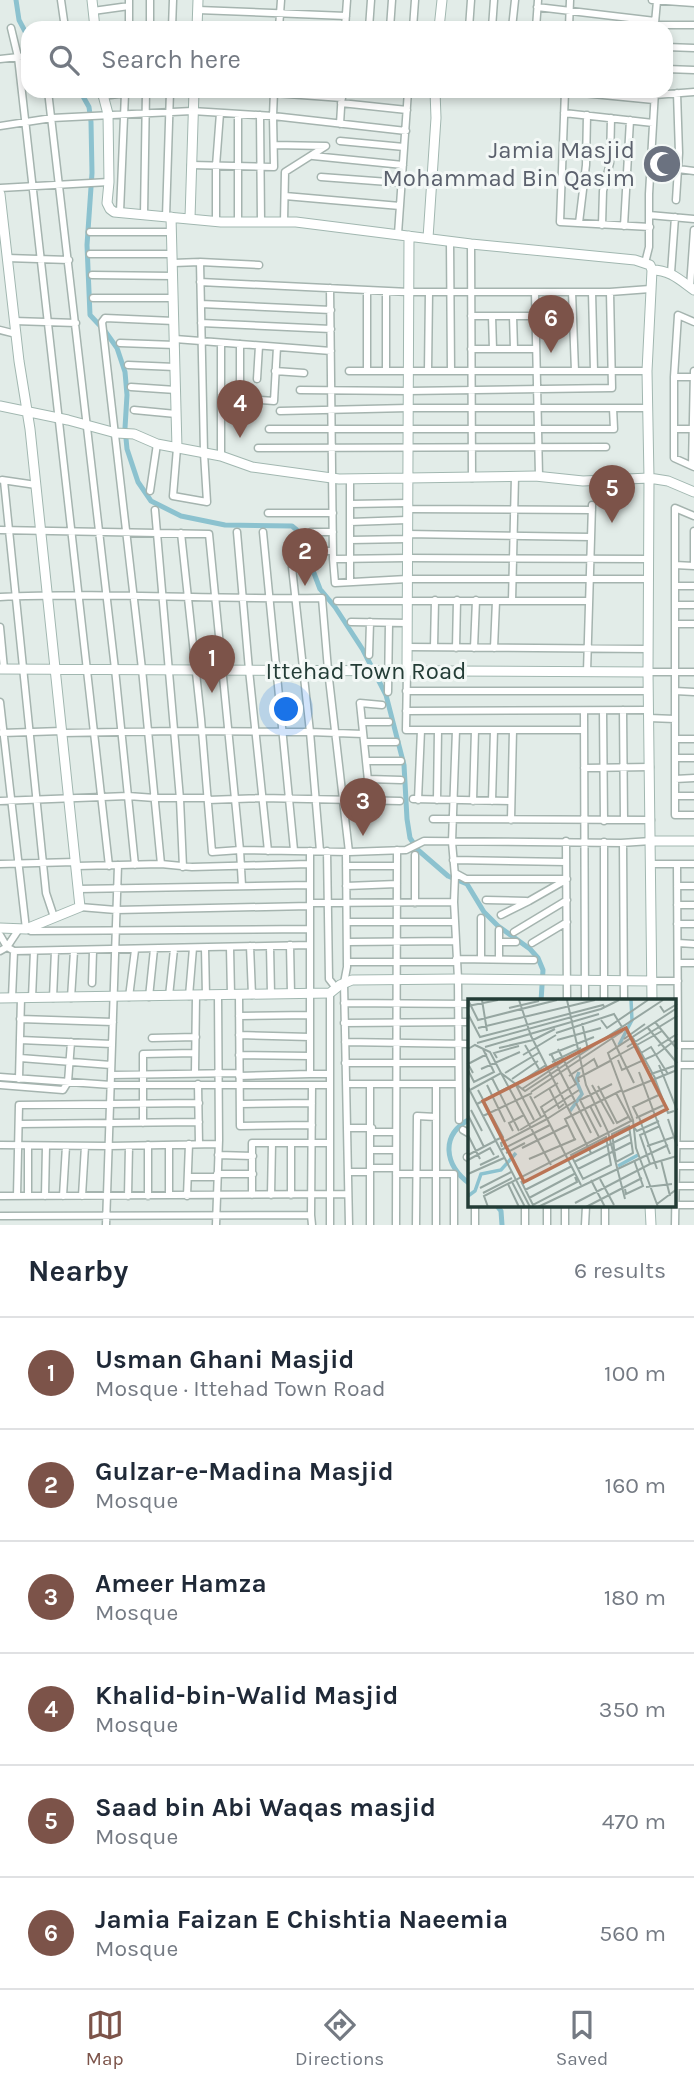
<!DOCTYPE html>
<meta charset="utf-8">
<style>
body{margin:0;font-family:Karla,sans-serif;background:#f2f2f3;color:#1f2937}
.you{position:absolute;left:287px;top:710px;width:24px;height:24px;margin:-18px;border:5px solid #fff;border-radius:50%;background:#1a73e8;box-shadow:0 0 0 10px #1a73e833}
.badge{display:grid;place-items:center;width:46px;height:46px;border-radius:50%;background:#7c5349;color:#fff;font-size:23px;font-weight:700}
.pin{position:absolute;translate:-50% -58px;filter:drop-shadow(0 2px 4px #0008)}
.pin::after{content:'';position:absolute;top:37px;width:24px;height:21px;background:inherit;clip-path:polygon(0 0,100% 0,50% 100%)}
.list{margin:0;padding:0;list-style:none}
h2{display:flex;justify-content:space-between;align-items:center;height:91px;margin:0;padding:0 28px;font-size:30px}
h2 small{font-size:23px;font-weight:400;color:#747a83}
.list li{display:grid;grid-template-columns:46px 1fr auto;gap:21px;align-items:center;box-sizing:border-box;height:112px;padding:0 28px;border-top:2px solid #e0e1e3}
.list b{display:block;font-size:26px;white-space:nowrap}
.list p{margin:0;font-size:23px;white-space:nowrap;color:#747a83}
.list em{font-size:23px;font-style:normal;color:#747a83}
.icon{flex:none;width:38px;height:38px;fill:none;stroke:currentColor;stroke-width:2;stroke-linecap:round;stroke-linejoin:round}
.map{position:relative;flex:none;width:694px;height:1225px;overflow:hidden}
.search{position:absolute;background:#fff;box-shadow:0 4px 10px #0003;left:21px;right:21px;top:21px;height:77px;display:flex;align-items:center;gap:18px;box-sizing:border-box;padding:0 24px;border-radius:21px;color:#747a83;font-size:26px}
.sheet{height:763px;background:#fff}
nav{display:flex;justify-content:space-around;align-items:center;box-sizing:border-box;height:98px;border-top:2px solid #e0e1e3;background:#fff;font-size:19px;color:#747a83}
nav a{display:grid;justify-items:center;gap:4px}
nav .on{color:#7c5349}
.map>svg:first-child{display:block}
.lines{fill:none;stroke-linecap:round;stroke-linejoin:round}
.canal{stroke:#8cc2cf;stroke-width:5}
.street-casing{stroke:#a5b4af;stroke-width:9}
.secondary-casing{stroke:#a1b7b0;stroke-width:11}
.street{stroke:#fff;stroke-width:6}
.secondary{stroke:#fff;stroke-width:9}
.labels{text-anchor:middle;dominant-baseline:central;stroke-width:6;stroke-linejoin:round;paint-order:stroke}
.worship-label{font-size:24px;fill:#5b616d;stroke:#f3f8f6;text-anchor:end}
.street-label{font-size:24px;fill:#233c36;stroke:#f3f8f6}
.inset-river{fill:none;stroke:#8cc2cf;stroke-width:3.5}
.inset-road{fill:none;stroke:#96a6a1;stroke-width:2}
.view{fill:#ba7455;fill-opacity:0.15;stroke:#ba7455;stroke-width:3.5}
.inset-edge{fill:none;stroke:#233c36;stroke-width:3.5}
</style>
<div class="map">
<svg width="694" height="1225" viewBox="0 0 694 1225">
<rect width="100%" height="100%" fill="#e2ece8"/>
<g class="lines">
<path class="canal" d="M16,0l3,20 9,17
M80,91l9,16 2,15 1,51 -5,72 3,70 15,16 12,17 8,24 2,23 -2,33 2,21 11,33 13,19 30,15 44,9 67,1 6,5 22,58 15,18 28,43 23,45 18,70 3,54 3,19 8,12 30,26 19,8 17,28 14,14 32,23 8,9 5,12 -2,31
M470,1119c-30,16 -26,46 0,65
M497,1206l4,5 1,14"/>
<g class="street-casing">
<path id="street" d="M61,0l4,28
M129,0v28
M652,0l42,3
M537,7l118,14
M198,10l148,6
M93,11l36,-5
M655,23l2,-22
M655,25h39
M536,26l16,2
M11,28l7,29 91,809
M150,28v-28
M172,28l1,-28
M279,28l2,-28
M345,28l2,-28
M369,28l2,-28
M390,28l2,-28
M413,28l2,-28
M469,28l2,-28
M492,28l2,-28
M512,28l3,-28
M536,28l2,-28
M569,28l1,-28
M666,47l28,1
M0,59l28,-3
M666,69l28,1
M48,91l67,578 20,196
M215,91l59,2 68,5
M562,91l92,9
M565,91l-5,131 90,5
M655,95l39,-3
M102,96l41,-5
M341,103l66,7
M564,113l89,10
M260,115l1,107
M340,124l2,-33
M0,126l52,-8 140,-7 81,5 133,15
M340,141l64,6
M274,145l52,1 -41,26 -1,50
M313,156l90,9
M191,165l83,2 -1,-51 1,-25
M678,169l16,2
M321,177l81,6
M0,188l109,-6
M285,196l115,10
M676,200l3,-47 -2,-60
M120,212l5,-119
M144,215l2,-124
M649,215l45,4
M166,217l4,-126
M216,221v-55l4,-53
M238,222v-108
M579,223l7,-58 1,-50
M602,225l1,-34 7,-28 1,-45
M624,226l6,-106
M90,232h81
M398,234l10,-143
M450,241l1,130
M471,244l1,234
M90,254h82
M7,258l62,2
M200,262l59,3
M173,263l27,-1 4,191 3,49 -34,-6 4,-48
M645,263l4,-16v-53l6,-103
M671,273l4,-56
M92,275l81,1
M200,282l209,10h201l40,-3
M690,287l4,-57
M330,288l3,271 74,-1 242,1
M386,291v80
M535,292l4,184
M572,292l3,79
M592,292l2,79
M93,298h80
M201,304l130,6
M471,316h102
M492,316l1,33
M513,316l1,33
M14,321l62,2
M694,322l-16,-7 -4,62v81l20,9
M201,323l130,6
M0,330l16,4
M175,339l156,12
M120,343l55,2
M471,349h65
M128,365l47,2
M275,371l29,2
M349,371h298
M367,371v-81
M428,371l1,-79
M674,377h20
M257,379l2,-33
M131,387l45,3
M300,390l108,1 204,-3 -2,-96
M221,397l53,4 3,-54
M240,398v-54
M134,410l42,4
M280,411l128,-3h240
M269,429h345l-1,-21
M674,429h20
M258,448l348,-1
M221,456v-113
M692,466l2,-95
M350,479v102
M2,480l34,5
M4,481l42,412 8,24
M150,491l7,-47
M350,504l58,-1
M408,509l184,1
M155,510l25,289 3,68
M268,513h65
M694,516l-19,-8v307h19
M350,522l57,-2
M0,530l209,4 31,316 109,2 57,-2 18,-9 197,2 30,-2
M237,532l12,138 19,181
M263,532l31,318
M311,532h22
M181,533l20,186 11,133 28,-2 2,36
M407,534l184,3
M350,540l57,-1
M310,551h23
M333,559l2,24 72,-4h242
M675,565l19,1
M694,566v-35
M675,586h19
M0,597c107,-5 215,3 322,1l6,72 21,182
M337,601h252
M512,601l3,-125
M675,605h19
M351,622l56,1
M675,624h19
M0,627l4,42
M407,647l241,2
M434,647l1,-47
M456,648l1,-48
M474,648l2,-48
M494,648l2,-47
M369,655l1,-33
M407,671l-1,59h178
M587,672l5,-167
M648,672h46
M406,691h242
M675,691l19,1
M388,692l1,-69
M0,702l26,227 5,2 279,-2
M623,710l1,110
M406,711l243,-1
M584,711l1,290
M603,711l1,110
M649,718l26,1
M362,722h27
M456,730l-4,112 3,34 -1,26 4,77 1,141
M2,733l60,-2
M62,733l112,-2 136,1 -18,-165
M675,739h19
M364,742h32
M675,758h19
M366,761h35
M584,768l66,-1
M368,779l33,1
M675,779l19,-1
M675,796h19
M413,799l98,2
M208,800l54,-2 138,3
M370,800l-10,-97 22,2
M418,800l3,-70
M437,800l1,-70
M0,801l128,-5 27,2h53
M473,801l2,-71
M492,801l2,-71
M433,819l218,1
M511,820l2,-90
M566,841l1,160
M604,842v159
M623,843l1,158
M310,851v223h19
M320,851l-10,-119 53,2
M327,851l2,128 7,9
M346,852l1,115 -3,16 5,242
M453,860l113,2
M0,864l75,-2
M161,864l-19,-195 -40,-347 3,-4 69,3
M651,864h43
M76,866l85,-2 31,3 118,-3
M346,866h51
M455,873l11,6h101
M346,886l51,-2
M677,886h17
M78,889l232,-4
M486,900l40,1
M310,903l144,-1
M415,903v-48
M677,905h17
M80,907l36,3 194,-4
M501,915l28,-14 35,-20
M347,922h108
M677,924h17
M514,932l53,-32
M0,935l7,12 7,4 296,-6
M347,942l109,-1
M499,942h17
M532,943l35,-21
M678,943l16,1
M290,945l1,49
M250,946l2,49
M270,946l1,48
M230,947l1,48
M205,948l1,48
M0,951l7,-4 12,-18
M456,959l78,1
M481,959v-41
M499,959v-29
M347,962h109
M678,963h16
M653,981h25
M92,983l1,-32
M330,993v232
M239,995l1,131 72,-1
M169,996l5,-47
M189,996l4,-48
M129,997l6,-47
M149,997l5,-48
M12,998l2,-47
M32,998l2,-47
M53,998l2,-47
M71,998l3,-47
M344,1003l126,1
M239,1016l71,-1
M20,1019l93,3
M344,1023l126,-1
M239,1035l71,2
M152,1038l44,-1
M20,1040l92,4
M345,1042l125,2
M677,1045h17
M239,1055l71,1
M20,1058l91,7
M345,1063h113
M678,1065h16
M195,1073l1,-77
M111,1075l128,-2
M239,1076l71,-2
M0,1077l111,8h219
M19,1079l2,-81
M198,1084l1,60
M346,1084h112
M370,1084v141
M0,1085l63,5 5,-8 3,-40
M240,1104l72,-1
M143,1123v-69l52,-1
M19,1124l180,-2
M347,1128h25
M463,1130l7,4
M372,1132h24
M0,1145l109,1 109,-2
M148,1145v51
M677,1145h17
M371,1150h25
M218,1155l35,1
M467,1157l3,2
M676,1166h18
M370,1168h26
M348,1172h22
M217,1174h36
M396,1174h58v51
M188,1177h29
M676,1186h18
M169,1195v-50
M252,1195v-52h78
M271,1195l1,-52
M291,1195v-52
M0,1196l348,-2
M17,1196l2,-91 180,-2
M28,1196v-50
M45,1196l1,-50
M63,1196l3,-50
M82,1196l3,-50
M128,1196l1,-50
M187,1196l2,-52
M676,1205h18
M605,1206v19
M311,1215l1,-130
M0,1216l311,-1 1,10
M106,1225l12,-360
M216,1225l3,-85 -1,-145
M396,1225l1,-375
M416,1225l1,-109 19,1
M436,1225v-141
M475,1225v-19
M525,1225v-19
M547,1225v-19
M565,1225v-19
M585,1225l1,-19
M675,1225l3,-180 -1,-181"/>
</g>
<g class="secondary-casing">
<path id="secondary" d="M92,0l3,28
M197,28l1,-28
M439,28l3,-28
M102,91l6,23 1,68 -2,21 3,6 4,3 107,10h75l175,22 164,16 15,5 2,5 -5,101 2,107 -1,194 4,329
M0,194l19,167 11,68 50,478 -54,22 -26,-1
M171,217l6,231
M190,218l4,-127
M428,238l8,-120 -1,-27
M652,270c18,0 28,10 42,20
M0,406l68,14 48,13 18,1 23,10 64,12 31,11 87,12 196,-3 48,5 66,-3 19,3 26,11
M0,669l648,3
M407,671l2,-435
M651,841h43
M0,998l330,-5 10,-8 12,-5 106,-1 195,2
M650,1206l1,19"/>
</g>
<use href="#street" class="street"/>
<use href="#secondary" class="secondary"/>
</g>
<defs>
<g id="mosque-disc" transform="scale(2.0125)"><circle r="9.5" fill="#6b7280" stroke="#f3f8f6"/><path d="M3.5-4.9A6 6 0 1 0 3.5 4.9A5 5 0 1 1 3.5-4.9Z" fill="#fff"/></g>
</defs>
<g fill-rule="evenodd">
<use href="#mosque-disc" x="662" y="164"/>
</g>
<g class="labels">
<g class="worship-label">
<text x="635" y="150">Jamia Masjid<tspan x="635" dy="28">Mohammad Bin Qasim</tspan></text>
</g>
<g class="street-label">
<text x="366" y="671">Ittehad Town Road</text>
</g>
</g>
<g transform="translate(468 999)">
<rect width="208" height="208" fill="#e2ece8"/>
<path class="inset-river" d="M151,46l13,-25 -1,-20M102,112l12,-17 -6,-14 3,-8M150,167l20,-11M0,197l7,-5 6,-17 20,-4 15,-17"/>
<path class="inset-road" d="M0,1l10,20 79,-20M14,1l5,31M51,1l12,36 60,117M99,1l19,85 22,47 17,67M0,7l30,-6M192,7l4,6 13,-8M41,9l30,-7M0,15l12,23 123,-32 2,3M133,21l6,8 41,-28M187,23l22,27M114,24l6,27M10,29l117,-28M180,29l29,35M183,33l26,-16M88,34l58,-19 8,13M143,37l23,47M165,39l22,40M156,40l21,-15M65,41l22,-11M89,41l44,-12M9,44l124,-34 18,-9M57,46l14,24M190,47l19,-12M17,48l114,-33M159,48l24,-15M31,49l34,-8M0,50l7,-4 15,7 11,21 24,18 138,-91M90,50l18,35 -35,23 40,78M173,54l10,-6 17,27M55,56l33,-20M81,56l45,-18M29,59l-3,-5 25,-7M142,61l52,-29M150,61l4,10 35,-16 20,-15M84,63l29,-14M191,66l18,45M13,70l39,-17M0,71l6,12 20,-10 -11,-23M171,73l14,38M5,74l-5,-9 19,-10M37,74l35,-21M183,75l23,-8M101,77l25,-17 4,9M24,79l27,53M44,80l26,-18M187,80l13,34 6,-2M111,83l-1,-4 32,-17M19,86l18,37M124,86l22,39M130,87l19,37 11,-6M0,88l62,120M81,89l10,20 5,-4M54,90l48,-32M2,91l31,-17 50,92M10,91l25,47 -7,3M63,93l92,-61M155,93l54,-22M148,94l15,28M62,97l11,21M66,99l24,-15M108,104l15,30M9,105l32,-17M122,107l11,21M3,111l11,21M185,111l17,44M76,114l35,-23M0,116l16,32M15,117l49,-23M170,118l-5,-10 28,-13M171,118l18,52M168,119l28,-13M79,120l28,-18 -24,-47M200,120l9,27M66,121l-18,-35 30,-20M165,121l3,28 22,59M161,127l4,27 -17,9 -4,-28zM165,127l4,5 22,-10M52,131l25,-15M45,132l-4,-8 15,-8M0,136l12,24M131,138l-19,-37 32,-16M138,138l5,28 -28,14 -12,-24zM107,141l-10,-21 57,-29M179,147l30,-10M34,148l-1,-4 46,-24M54,149l46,-23M33,151l49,-25M38,154l19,-10M0,156l27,-14M61,160l47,-20M0,161l22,-12 4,7M193,161l9,36M106,163l57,-28M182,165l-10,-29 20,-9M12,166l19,-9M110,170l54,-27M0,175l36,-16M132,180l14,26M123,181l14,27M53,182l12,24 44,-23 -2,-5M44,183l13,25M40,185l11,23M178,188l26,-3M12,189l31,-16M157,190l1,5 17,-8 -9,-26M57,191l47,-24M15,194l29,-15M61,199l47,-25M107,204l75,-39 27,-8M189,205l20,-15M20,208l-4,-11 149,-76 -25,-67 69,-45M70,208l130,-62M118,208l56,-29"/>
<path class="view" d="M158,29l41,81 -143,73 -41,-81z"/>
<rect width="208" height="208" class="inset-edge"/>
</g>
</svg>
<div class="you"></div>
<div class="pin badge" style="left:212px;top:693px">1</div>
<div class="pin badge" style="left:305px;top:586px">2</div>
<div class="pin badge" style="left:363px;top:836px">3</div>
<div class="pin badge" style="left:240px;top:438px">4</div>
<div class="pin badge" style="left:612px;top:523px">5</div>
<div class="pin badge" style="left:551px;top:353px">6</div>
<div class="search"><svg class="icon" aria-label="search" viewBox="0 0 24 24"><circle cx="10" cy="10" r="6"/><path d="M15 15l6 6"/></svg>Search here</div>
</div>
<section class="sheet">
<h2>Nearby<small>6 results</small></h2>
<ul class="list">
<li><span class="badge">1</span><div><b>Usman Ghani Masjid</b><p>Mosque · Ittehad Town Road</p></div><em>100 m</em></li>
<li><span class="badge">2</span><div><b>Gulzar-e-Madina Masjid</b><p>Mosque</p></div><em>160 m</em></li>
<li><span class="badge">3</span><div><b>Ameer Hamza</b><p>Mosque</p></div><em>180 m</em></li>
<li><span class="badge">4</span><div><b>Khalid-bin-Walid Masjid</b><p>Mosque</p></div><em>350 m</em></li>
<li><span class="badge">5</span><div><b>Saad bin Abi Waqas masjid</b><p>Mosque</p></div><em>470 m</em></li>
<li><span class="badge">6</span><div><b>Jamia Faizan E Chishtia Naeemia</b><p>Mosque</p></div><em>560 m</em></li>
</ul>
</section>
<nav>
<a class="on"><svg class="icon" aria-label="map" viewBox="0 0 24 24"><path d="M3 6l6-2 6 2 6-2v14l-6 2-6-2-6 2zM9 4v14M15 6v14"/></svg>Map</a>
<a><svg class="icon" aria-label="directions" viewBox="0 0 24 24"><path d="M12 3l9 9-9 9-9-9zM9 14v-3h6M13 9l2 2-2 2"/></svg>Directions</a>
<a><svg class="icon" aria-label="saved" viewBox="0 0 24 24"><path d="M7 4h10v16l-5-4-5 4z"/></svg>Saved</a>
</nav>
